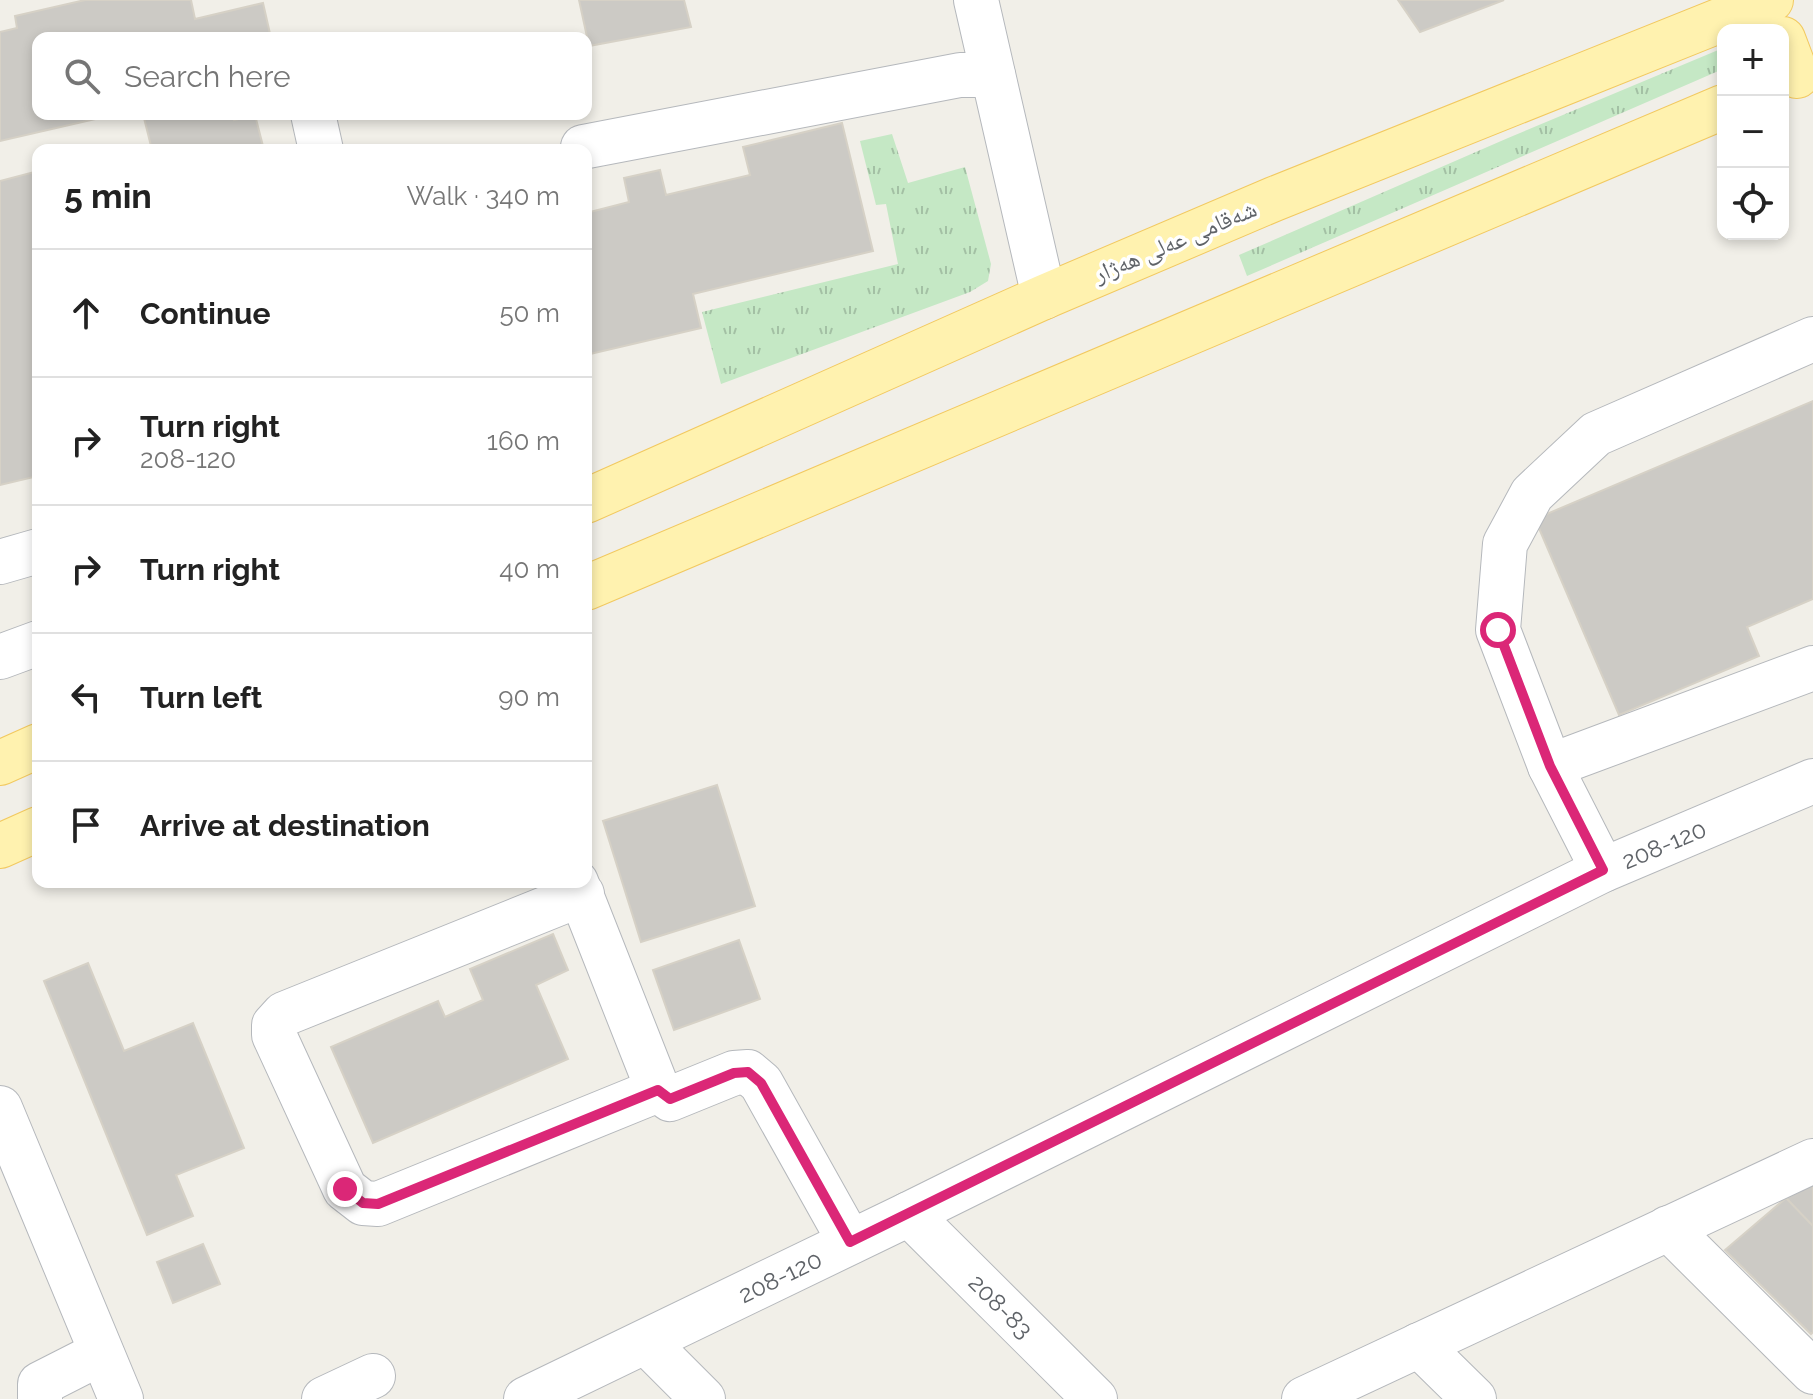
<!DOCTYPE html>
<meta charset="utf-8">
<style>
body{margin:0;font-family:Raleway,"Noto Naskh Arabic",sans-serif;background:#f2f2f2;color:#222}
.controls{position:absolute;right:24px;top:24px;display:grid;overflow:hidden;border-radius:16px;box-shadow:0 4px 12px #0003}
.controls button{width:72px;height:72px;display:grid;place-items:center;padding:0;border:0;border-bottom:2px solid #e0e0e0;background:#fff;color:#222;font:40px sans-serif}
.stop{position:absolute;width:24px;height:24px;margin:-18px;border:6px solid #db2777;border-radius:50%;background:#fff}
.stop.end{background:#db2777;border-color:#fff;box-shadow:0 2px 8px #0008}
.list{margin:0;padding:0;list-style:none}
h2{display:flex;justify-content:space-between;align-items:center;height:104px;margin:0;padding:0 32px;font-size:34px}
h2 small{font-size:26px;font-weight:400;color:#767676}
.list li{display:grid;grid-template-columns:52px 1fr auto;gap:24px;align-items:center;box-sizing:border-box;height:128px;padding:0 32px;border-top:2px solid #e0e0e0}
.list b{display:block;font-size:30px;white-space:nowrap}
.list p{margin:0;font-size:26px;white-space:nowrap;color:#767676}
.list em{font-size:26px;font-style:normal;color:#767676}
.icon{flex:none;width:44px;height:44px;fill:none;stroke:currentColor;stroke-width:2;stroke-linecap:round;stroke-linejoin:round}
.map{position:relative;flex:none;width:1813px;height:1399px;overflow:hidden}
.search{position:absolute;background:#fff;box-shadow:0 4px 12px #0003;left:32px;top:32px;width:560px;height:88px;display:flex;align-items:center;gap:20px;box-sizing:border-box;padding:0 28px;border-radius:16px;color:#767676;font-size:30px}
.panel{position:absolute;background:#fff;box-shadow:0 4px 12px #0003;left:32px;top:144px;width:560px;height:744px;border-radius:16px}
.map>svg:first-child{display:block}
.grass{fill:url(#grass-tufts)}
.building{fill:#cccac5;stroke:#d6d1c6;stroke-width:2}
.lines{fill:none;stroke-linecap:round;stroke-linejoin:round}
.minor-casing{stroke:#b5b8bc;stroke-width:46}
.major-casing{stroke:#f2c960;stroke-width:46}
.minor{stroke:#fff;stroke-width:44}
.major{stroke:#fff2af;stroke-width:44}
.route{stroke:#db2777;stroke-width:10}
.labels{text-anchor:middle;dominant-baseline:central;stroke-width:7;stroke-linejoin:round;paint-order:stroke}
.street-label{font-size:24px;fill:#5f6368;stroke:#fff}
</style>
<div class="map">
<svg width="1813" height="1399" viewBox="0 0 1813 1399">
<defs>
<pattern id="grass-tufts" width="24" height="20" patternUnits="userSpaceOnUse" patternTransform="scale(2)"><rect width="24" height="20" fill="#c5e8c5"/><path d="M3 7l-1-3M5 7V3M7 7l1-3M15 17l-1-3M17 17v-4M19 17l1-3" fill="none" stroke="#a3c0a4"/></pattern>
</defs>
<rect width="100%" height="100%" fill="#f1efe8"/>
<path class="grass" d="M1723,48v21l-476,207 -8,-21 269,-117z
M892,134l16,49 57,-16 26,97 -3,17 -18,11 -249,92 -19,-72 196,-48 -12,-60 -10,1 -16,-64z"/>
<path class="building" d="M85,0h106l4,19 68,-16 8,35h-233v76h79l-117,27v-109l17,-4 -2,-12z
M579,0h105l7,27 -102,19z
M1398,0h106l-84,32z
M143,114h89l2,6 21,-5 9,35h-112z
M842,123l31,128 -180,43 8,34 -115,27v-142l43,-11 -5,-24 36,-8 6,25 84,-20 -7,-28z
M38,171v305l-38,9v-304z
M1813,401v198l-66,28 12,29 -140,59 -84,-196z
M717,785l38,121 -114,36 -38,-121z
M553,934l15,36 -32,15 32,74 -195,84 -42,-96 107,-46 7,16 38,-17 -13,-31z
M739,940l21,59 -86,31 -21,-60z
M88,963l36,88 69,-28 51,125 -68,27 17,41 -46,19 -103,-254z
M1813,1184v42l-27,-28z
M1786,1198l27,28v106l-2,2 -86,-84z
M203,1244l17,40 -47,19 -16,-41z"/>
<g class="lines">
<g class="minor-casing">
<g id="minor">
<path d="M976,0l68,297"/>
<path d="M313,114l8,36"/>
<path d="M583,147l377,-72h33"/>
<path d="M0,562l38,-11"/>
<path d="M0,657l38,-14"/>
<path d="M1550,766l263,-98"/>
<path d="M1603,870l-53,-104 -52,-136 7,-86 27,-50 64,-60 217,-95"/>
<path d="M576,882l82,208 12,9 64,-26 14,-1 13,11 89,159"/>
<path d="M582,894l-298,120 -10,11v10l71,154 18,14 15,1 280,-114"/>
<path d="M0,1108l121,291"/>
<path id="s1" d="M909,1214l186,185"/>
<path d="M1668,1228l145,144"/>
<path d="M646,1342l57,57"/>
<path d="M1419,1345l55,54"/>
<path d="M40,1399v-15l61,-31"/>
<path d="M324,1399l49,-23"/>
<path id="s2" d="M526,1399l383,-185 694,-344 210,-89"/>
<path d="M1304,1399l509,-238"/>
</g>
</g>
<g class="major-casing">
<path id="major" d="M1783,39l14,37
M586,501l458,-204 230,-98 497,-199
M586,588l1137,-481
M0,763l38,-17
M0,846l38,-17"/>
</g>
<use href="#minor" class="minor"/>
<use href="#major" class="major"/>
</g>
<g class="lines">
<path class="route" d="M345,1189l18,14 15,1 280,-114 12,9 64,-26 14,-1 13,11 89,159 753,-372 -53,-104 -52,-136"/>
</g>
<g class="labels">
<g class="street-label">
<text transform="translate(1175 241) rotate(-23)">شەقامی عەلی هەژار</text>
<text stroke="none"><textPath href="#s2" startOffset="1266">208-120</textPath></text>
<text stroke="none"><textPath href="#s2" startOffset="282">208-120</textPath></text>
<text stroke="none"><textPath href="#s1" startOffset="130">208-83</textPath></text>
</g>
</g>
</svg>
<div class="controls">
<button>+</button>
<button>−</button>
<button><svg class="icon" aria-label="locate" viewBox="0 0 24 24"><circle cx="12" cy="12" r="6"/><path d="M12 2v4M12 18v4M2 12h4M18 12h4"/></svg></button>
</div>
<div class="stop" style="left:1498px;top:630px"></div>
<div class="stop end" style="left:345px;top:1189px"></div>
<div class="search"><svg class="icon" aria-label="search" viewBox="0 0 24 24"><circle cx="10" cy="10" r="6"/><path d="M15 15l6 6"/></svg>Search here</div>
<section class="panel">
<h2>5 min<small>Walk · 340 m</small></h2>
<ul class="list">
<li><svg class="icon" aria-label="ahead" viewBox="0 0 24 24"><path d="M12 20V5M6 11l6-6 6 6"/></svg><div><b>Continue</b></div><em>50 m</em></li>
<li><svg class="icon" aria-label="right" viewBox="0 0 24 24"><path d="M7 20v-9h11M14 6l5 5-5 5"/></svg><div><b>Turn right</b><p>208-120</p></div><em>160 m</em></li>
<li><svg class="icon" aria-label="right" viewBox="0 0 24 24"><path d="M7 20v-9h11M14 6l5 5-5 5"/></svg><div><b>Turn right</b></div><em>40 m</em></li>
<li><svg class="icon" aria-label="left" viewBox="0 0 24 24"><path d="M17 20v-9H6M10 6l-5 5 5 5"/></svg><div><b>Turn left</b></div><em>90 m</em></li>
<li><svg class="icon" aria-label="arrive" viewBox="0 0 24 24"><path d="M6 21V4h12l-3 4 3 4H6"/></svg><div><b>Arrive at destination</b></div></li>
</ul>
</section>
</div>
